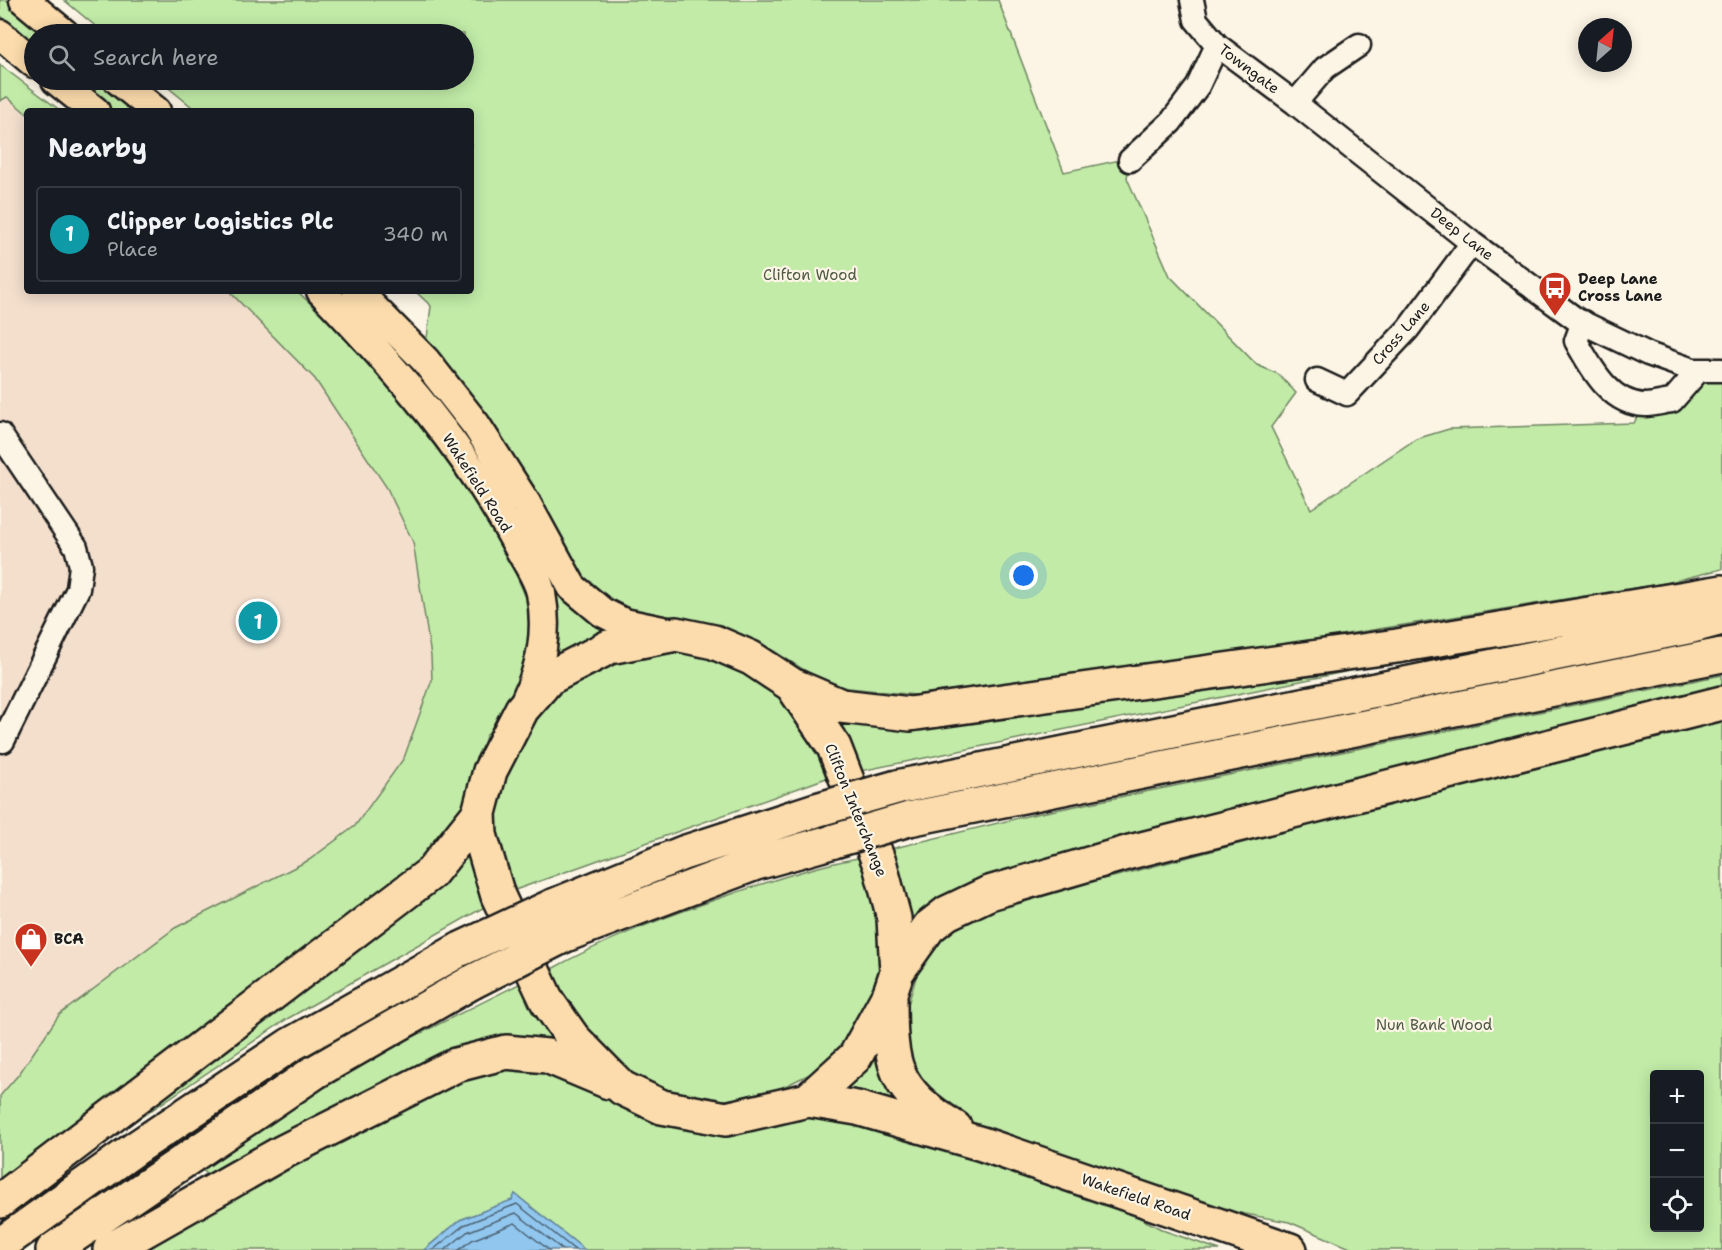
<!DOCTYPE html>
<meta charset="utf-8">
<style>
body{margin:0;font-family:"Shantell Sans",sans-serif;background:#20242c;color:#f1f3f6}
.controls{position:absolute;right:18px;bottom:18px;display:grid;overflow:hidden;border-radius:6px;box-shadow:0 3px 15px #0003}
.controls button{width:54px;height:54px;display:grid;place-items:center;padding:0;border:0;border-bottom:2px solid #363941;background:#171b24;color:#f1f3f6;font:30px sans-serif}
.compass{position:absolute;left:1578px;top:18px;width:54px;height:54px;border-radius:50%;background:#171b24;box-shadow:0 3px 15px #0003;rotate:27deg}
.you{position:absolute;left:1024px;top:576px;width:21px;height:21px;margin:-15px;border:4px solid #fff;border-radius:50%;background:#1a73e8;box-shadow:0 0 0 9px #1a73e833}
.badge{display:grid;place-items:center;width:39px;height:39px;border-radius:50%;background:#d93025;color:#fff;font-size:20px;font-weight:700}
.pin{position:absolute;translate:-50% -50%;border:3px solid #fff;box-shadow:0 2px 6px #0006}
.list{margin:0;padding:0;list-style:none}
h2{display:flex;justify-content:space-between;align-items:center;height:78px;margin:0;padding:0 24px;font-size:26px}
h2 small{font-size:20px;font-weight:400;color:#9ea1a6}
.list li{display:grid;grid-template-columns:39px 1fr auto;gap:18px;align-items:center;box-sizing:border-box;height:96px;margin:0 12px 12px;padding:0 12px;border:2px solid #363941;border-radius:6px}
.list b{display:block;font-size:22px;white-space:nowrap}
.list p{margin:0;font-size:20px;white-space:nowrap;color:#9ea1a6}
.list em{font-size:20px;font-style:normal;color:#9ea1a6}
.icon{flex:none;width:33px;height:33px;fill:none;stroke:currentColor;stroke-width:2;stroke-linecap:round;stroke-linejoin:round}
.map{position:relative;flex:none;width:1722px;height:1250px;overflow:hidden}
.search{position:absolute;background:#171b24;box-shadow:0 3px 15px #0003;left:24px;top:24px;width:450px;height:66px;display:flex;align-items:center;gap:15px;box-sizing:border-box;padding:0 21px;border-radius:33px;color:#9ea1a6;font-size:22px}
.panel{position:absolute;background:#171b24;box-shadow:0 3px 15px #0003;left:24px;top:108px;width:450px;height:186px;border-radius:6px}
.map>svg:first-child{display:block}
.built{fill:#f4dfcd}
.green{fill:#c1eba7;stroke:#6e8462;stroke-width:1.5;fill-rule:evenodd}
.water{fill:#91c7ef;stroke:#62839b;stroke-width:1.5}
.lines{fill:none;stroke-linecap:round;stroke-linejoin:round}
.shore{stroke:#4b6070;stroke-width:1.5}
.minor-casing{stroke:#1c1c1c;stroke-width:27}
.major-casing{stroke:#1c1c1c;stroke-width:33}
.highway-casing{stroke:#1c1c1c;stroke-width:38}
.minor{stroke:#fcf5e5;stroke-width:22}
.major{stroke:#fcdcac;stroke-width:28}
.highway{stroke:#fcdcac;stroke-width:33}
.highway-bridge-casing{stroke:#1c1c1c;stroke-width:38;stroke-linecap:butt}
.highway-bridge{stroke:#fcdcac;stroke-width:33}
.labels{text-anchor:middle;dominant-baseline:central;stroke-width:4.5;stroke-linejoin:round;paint-order:stroke}
.street-label{font-size:15px;fill:#1c1c1c;stroke:#fcf5e5}
.park-label{font-size:15px;fill:#4e5a46;stroke:#fcf5e5}
.poi-label{font-size:15px;font-weight:bold;fill:#1c1c1c;stroke:#fcf5e5;text-anchor:start}
</style>
<div class="map">
<svg width="1722" height="1250" viewBox="0 0 1722 1250">
<rect width="100%" height="100%" fill="#fcf5e5"/>
<filter id="ink" filterUnits="userSpaceOnUse"><feTurbulence type="fractalNoise" baseFrequency=".0167" numOctaves="2"/><feDisplacementMap in="SourceGraphic" scale="12" xChannelSelector="R" yChannelSelector="G"/><feConvolveMatrix kernelMatrix="1 2 1 2 8 2 1 2 1" color-interpolation-filters="sRGB"/></filter>
<g filter="url(#ink)">
<path class="built" d="M7,96l20,18v177h202l86,88 72,109 26,54 18,114 1,24 -28,78 -49,68 -46,34 -134,68 -116,87 -40,59 -19,22v-995z"/>
<path class="green" d="M0,0h7l41,34h-14v11l-34,-30z
M64,0h934l66,172 56,-12 8,12 -1,6 43,98 87,89 21,9 18,19 -25,34 40,82 105,-70 33,-10 185,-6 9,-18 62,-28h17v192l-56,14 -381,61 -369,51 -86,-9 -71,-44 -42,-16 -79,-9 -31,-17 -34,-30 -147,-224 5,-40 -16,-15h56v-180h-274l-38,-31h305v-46h-359z
M0,65l61,46h-34v3l-20,-17 -7,4z
M75,80h26l38,31h-25z
M229,291h68l33,31 68,72 57,77 48,73 24,56 4,30 -4,35 -21,44 -20,27 -26,86 -22,29 -90,73 -109,73 -239,181v-82l19,-22 40,-59 116,-87 134,-68 46,-34 49,-68 28,-78 -1,-24 -18,-114 -26,-54 -72,-109z
M552,575l61,56 -59,32z
M673,651c92,7 118,52 159,125l-317,114 -13,-27 -7,-40 4,-34 35,-74 30,-27 35,-20 24,-8z
M1408,659l-552,113 -28,-63z
M1722,675v19l-404,102 -408,140 -20,-87 141,-34z
M1722,716v534h-367l-66,-28 -124,-23 -197,-75 -42,-34 -21,-36 1,-43 11,-37 11,-22 25,-31 109,-35 51,-9zM1654,1074h46v154h-46z
M472,835l18,69 -203,115 -162,109 -6,-7z
M869,856l13,102 -14,47 -24,42 -26,23 -43,21 -49,9 -28,-1 -22,-4 -42,-18 -58,-58 -28,-48c57,-32 119,-55 181,-76 47,-16 92,-31 140,-39z
M527,980l45,72 -22,-7 -339,132 -10,-8 101,-68 81,-49z
M879,1050l34,64 -75,-21z
M507,1066l33,3 24,7 85,43 79,18 94,-23 37,4 244,81 62,32 55,19h-635l-70,-56 -2,6 -53,20 -36,30h-289l292,-161z"/>
<path class="water" d="M515,1194l70,56h-161l36,-30 52,-20z"/>
<g class="lines">
<path class="shore" d="M433,1250l31,-25 53,-21 58,46
M445,1250l22,-18 49,-19 47,37
M459,1250l13,-10 43,-17 34,27"/>
<g class="minor-casing">
<path id="minor" d="M1192,0l4,20 21,25 78,58 177,140 105,77 71,34 45,16h29
M1295,103l30,-35 34,-23
M1130,160l41,-38 27,-36 19,-41
M1583,322l-7,19c15,26 33,63 69,64 9,0 18,-3 27,-4l27,-31
M1317,380l30,14 61,-65 64,-86
M0,434l76,113 5,19 -3,23 -75,152"/>
</g>
<g class="major-casing">
<path id="major" d="M24,0l41,34
M0,34l34,29
M56,80l39,31
M118,80l38,31
M321,291c75,78 147,160 198,257 7,13 19,30 22,45 7,38 1,71 -15,106
M357,291l68,69 51,65 50,78 46,84 30,25 22,11 48,10"/>
</g>
<g class="highway-casing">
<path id="highway" d="M676,634l38,8 37,16 41,27 42,62 46,118 14,53 3,54 -7,21 -35,64 -47,43 -82,19 -64,-12 -40,-19 -49,-50 -26,-37 -49,-105 -18,-61 -1,-22 11,-42 32,-62 27,-31 60,-31z
M792,685l49,21 69,8 487,-68 325,-54
M897,787l795,-161 30,-8
M909,819l813,-164
M553,906l130,-53 133,-43
M565,935l191,-72 78,-22
M897,972l32,-45 18,-14 42,-20 141,-41 592,-149
M890,996c0,70 2,93 65,132
M808,1100l49,8 125,36 308,106
M0,1201l431,-328 48,-60
M0,1245l139,-99 151,-101 171,-96
M53,1250l262,-178 157,-90
M110,1250l171,-97 175,-88 50,-13 41,4 62,26"/>
</g>
<use href="#minor" class="minor"/>
<use href="#major" class="major"/>
<use href="#highway" class="highway"/>
<g class="highway-bridge-casing">
<path id="highway-bridge" d="M816,810l81,-23
M834,841l75,-22
M461,949l92,-43
M472,982l93,-47"/>
</g>
<use href="#highway-bridge" class="highway-bridge"/>
</g>
</g>
<defs>
<g id="bus-pin" transform="scale(1.725)"><path d="M0 17L-7.5 6A9.5 9.5 0 1 1 7.5 6Z" fill="#c8321e" stroke="#fcf5e5"/><path d="M-5-6H5V4H4V6H2V4H-2V6H-4V4H-5ZM-3.5-4V0h7V-4ZM-3.5 1.2v1.5H-2V1.2ZM2 1.2v1.5H3.5V1.2Z" fill="#fff"/></g>
<g id="shop-pin" transform="scale(1.725)"><path d="M0 17L-7.5 6A9.5 9.5 0 1 1 7.5 6Z" fill="#c8321e" stroke="#fcf5e5"/><path d="M-5-2.5h2.3a2.7 3.5 0 0 1 5.4 0H5L5.5 6h-11ZM-1.5-2.5h3a1.5 2.3 0 0 0-3 0Z" fill="#fff"/></g>
</defs>
<g fill-rule="evenodd">
<use href="#bus-pin" x="1555" y="288"/>
<use href="#shop-pin" x="31" y="939"/>
</g>
<g class="labels">
<g class="street-label">
<text transform="translate(1249 69) rotate(37)">Towngate</text>
<text transform="translate(1462 234) rotate(38)">Deep Lane</text>
<text transform="translate(1401 333) rotate(-49)">Cross Lane</text>
<text transform="translate(477 483) rotate(57)">Wakefield Road</text>
<text transform="translate(856 810) rotate(68)">Clifton Interchange</text>
<text transform="translate(1136 1197) rotate(19)">Wakefield Road</text>
</g>
<g class="park-label">
<text x="810" y="275">Clifton Wood</text>
<text x="1434" y="1025">Nun Bank Wood</text>
</g>
<g class="poi-label">
<text x="1578" y="279">Deep Lane<tspan x="1578" dy="17">Cross Lane</tspan></text>
<text x="54" y="939">BCA</text>
</g>
</g>
</svg>
<div class="controls">
<button>+</button>
<button>−</button>
<button><svg class="icon" aria-label="locate" viewBox="0 0 24 24"><circle cx="12" cy="12" r="6"/><path d="M12 2v4M12 18v4M2 12h4M18 12h4"/></svg></button>
</div>
<svg class="compass" viewBox="-18 -18 36 36"><path d="M0-13l5 13h-10z" fill="#e53935"/><path d="M0 13l5-13h-10z" fill="#9ea1a6"/></svg>
<div class="you"></div>
<div class="pin badge" style="left:258px;top:621px;background:#0f9aa8">1</div>
<div class="search"><svg class="icon" aria-label="search" viewBox="0 0 24 24"><circle cx="10" cy="10" r="6"/><path d="M15 15l6 6"/></svg>Search here</div>
<section class="panel">
<h2>Nearby<small></small></h2>
<ul class="list">
<li><span class="badge" style="background:#0f9aa8">1</span><div><b>Clipper Logistics Plc</b><p>Place</p></div><em>340 m</em></li>
</ul>
</section>
</div>
